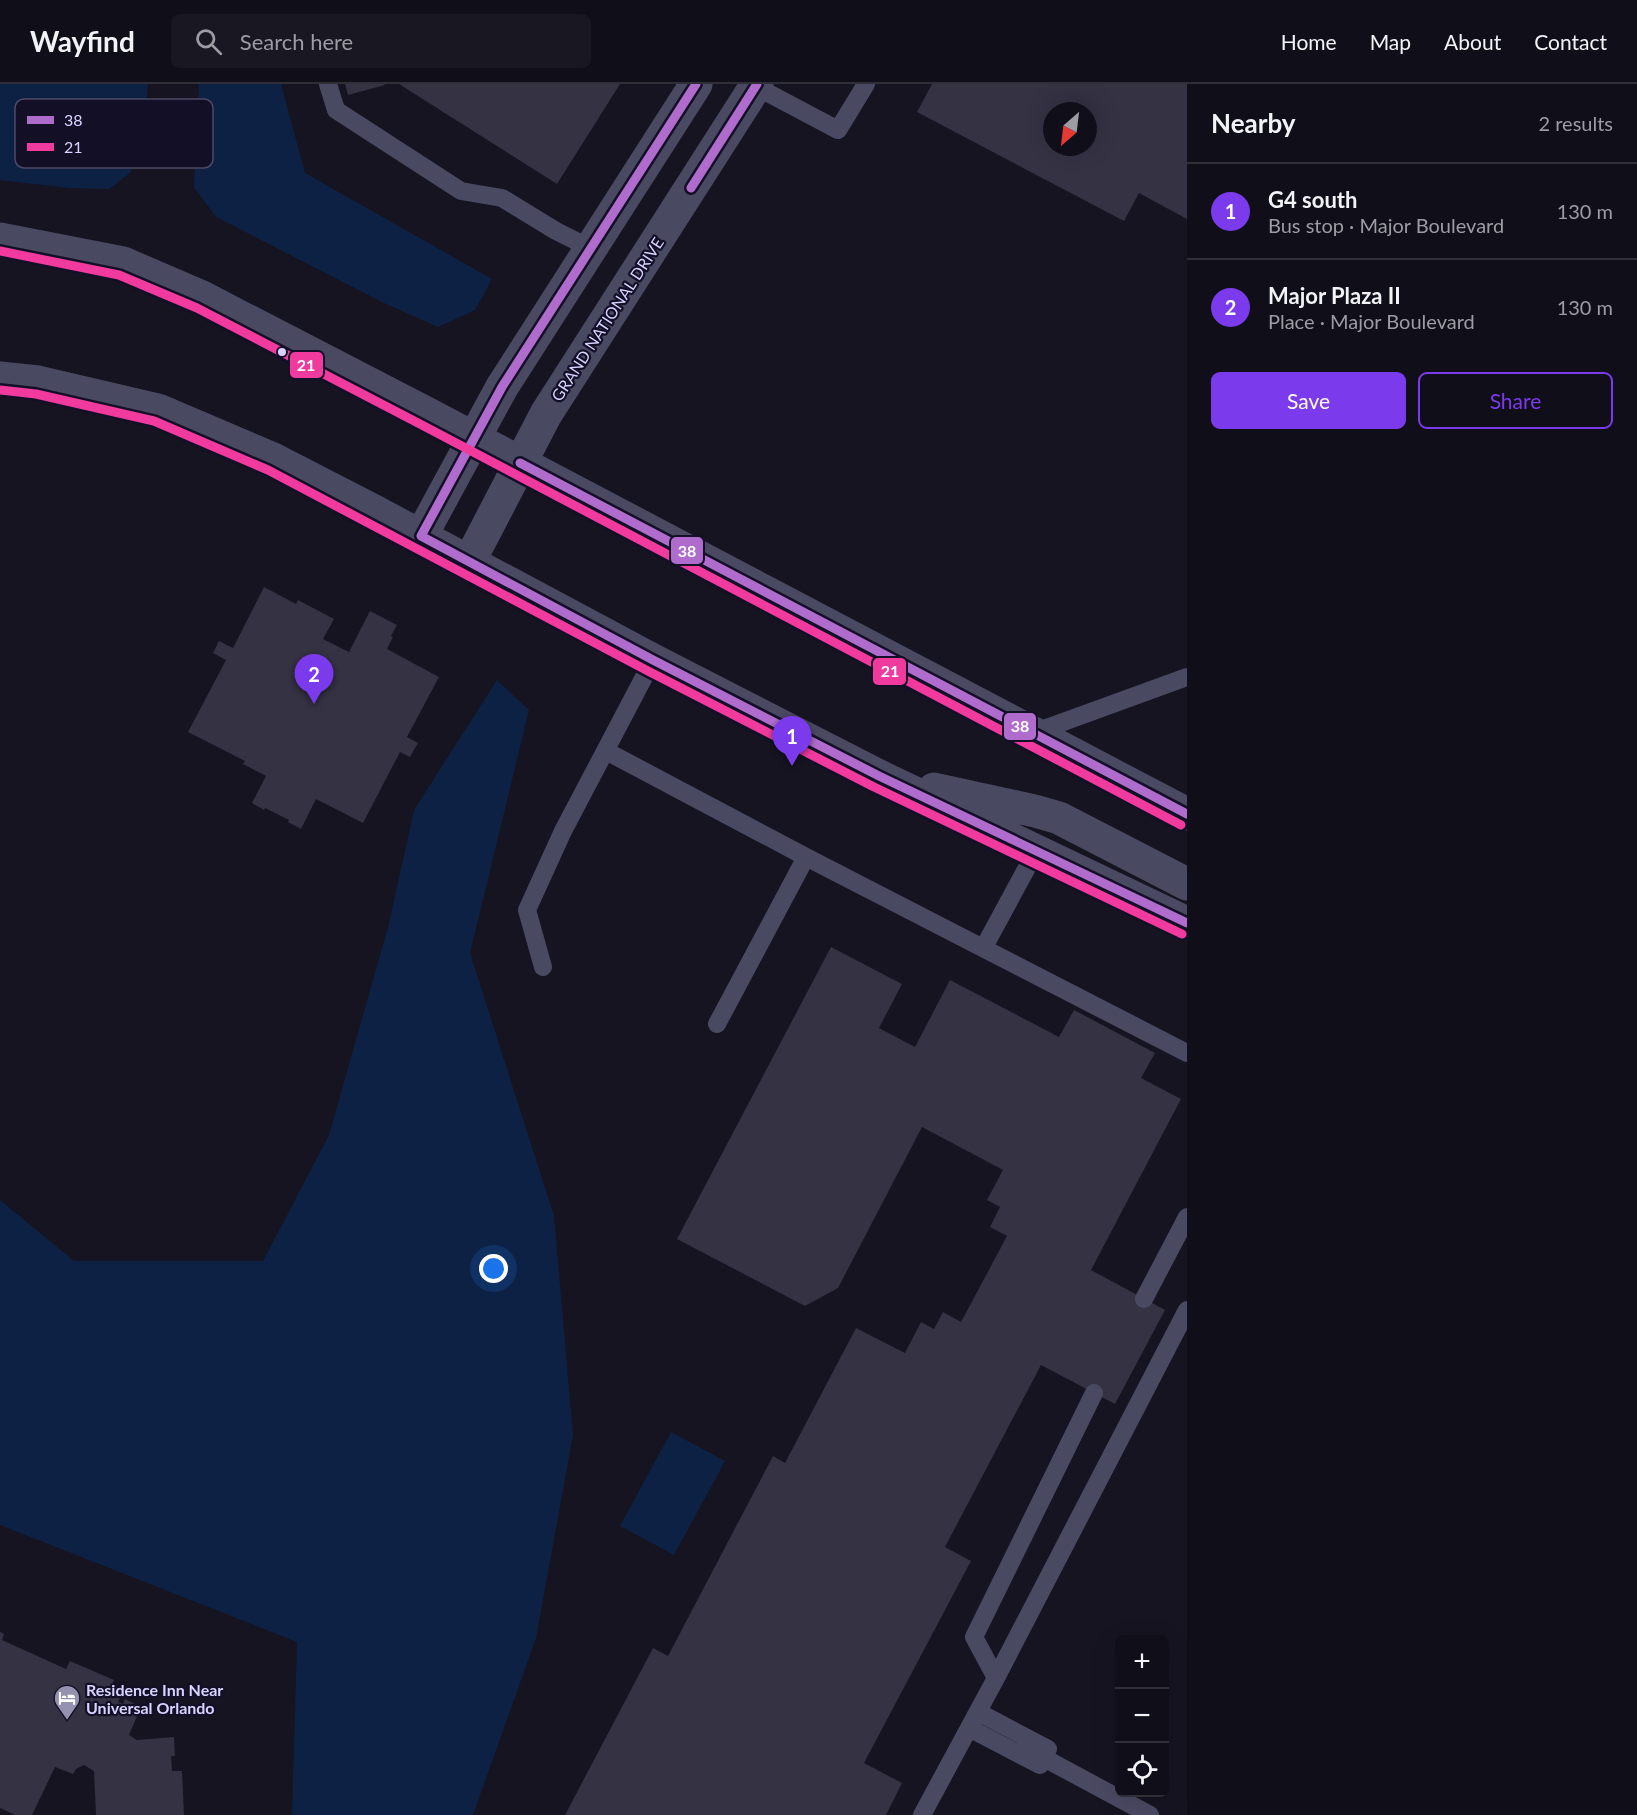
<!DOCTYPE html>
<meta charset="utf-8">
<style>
body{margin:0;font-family:Lato,sans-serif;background:#191822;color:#f1f3f6}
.controls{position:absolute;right:18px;bottom:18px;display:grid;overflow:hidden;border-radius:9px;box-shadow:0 6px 24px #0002}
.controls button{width:54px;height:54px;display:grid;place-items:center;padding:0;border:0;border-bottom:2px solid #302f38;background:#100f19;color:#f1f3f6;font:30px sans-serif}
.compass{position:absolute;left:1043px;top:18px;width:54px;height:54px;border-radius:50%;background:#100f19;box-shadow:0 6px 24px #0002;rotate:208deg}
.you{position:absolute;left:494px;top:1185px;width:21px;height:21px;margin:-15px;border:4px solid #fff;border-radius:50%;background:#1a73e8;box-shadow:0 0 0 9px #1a73e833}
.badge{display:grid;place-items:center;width:39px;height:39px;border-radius:50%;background:#7c3aed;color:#fff;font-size:20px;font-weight:700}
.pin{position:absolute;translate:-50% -50px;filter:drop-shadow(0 2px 3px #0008)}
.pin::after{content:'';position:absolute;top:32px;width:21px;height:18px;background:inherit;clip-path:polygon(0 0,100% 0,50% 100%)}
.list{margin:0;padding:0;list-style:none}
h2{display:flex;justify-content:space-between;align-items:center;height:78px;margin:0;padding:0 24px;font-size:26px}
h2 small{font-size:20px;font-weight:400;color:#9c9ca2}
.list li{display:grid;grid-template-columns:39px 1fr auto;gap:18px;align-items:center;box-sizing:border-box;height:96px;padding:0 24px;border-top:2px solid #302f38}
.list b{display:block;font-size:22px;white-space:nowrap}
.list p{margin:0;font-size:20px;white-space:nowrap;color:#9c9ca2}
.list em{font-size:20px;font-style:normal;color:#9c9ca2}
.actions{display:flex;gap:12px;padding:18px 24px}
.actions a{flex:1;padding:14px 0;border:2px solid #7c3aed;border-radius:9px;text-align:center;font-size:21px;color:#7c3aed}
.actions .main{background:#7c3aed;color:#fff}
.icon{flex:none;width:33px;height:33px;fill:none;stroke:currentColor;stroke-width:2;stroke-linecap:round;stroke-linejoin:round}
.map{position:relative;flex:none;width:1187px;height:1731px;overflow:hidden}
header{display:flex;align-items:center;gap:36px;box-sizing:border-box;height:84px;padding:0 30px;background:#100f19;border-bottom:2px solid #302f38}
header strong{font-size:28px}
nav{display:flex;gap:33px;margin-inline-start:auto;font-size:21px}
.search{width:420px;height:54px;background:#191822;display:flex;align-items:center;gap:15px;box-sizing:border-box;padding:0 21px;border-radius:9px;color:#9c9ca2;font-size:22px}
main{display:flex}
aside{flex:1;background:#100f19}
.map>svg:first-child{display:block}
.water{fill:#0d2144}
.building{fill:#343243;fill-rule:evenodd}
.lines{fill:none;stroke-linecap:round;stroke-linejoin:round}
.service{stroke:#4a4962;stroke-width:18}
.tertiary{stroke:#4a4962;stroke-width:33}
.bus-1-casing{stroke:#130f26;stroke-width:14}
.bus-2-casing{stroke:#130f26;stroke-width:14}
.bus-1{stroke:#b06ccc;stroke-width:9}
.bus-2{stroke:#f13a9d;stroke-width:9}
.bus-dot{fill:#d9d4ff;stroke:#130f26;stroke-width:2}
.labels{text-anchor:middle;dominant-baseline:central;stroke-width:4.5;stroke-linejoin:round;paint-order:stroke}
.street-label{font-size:16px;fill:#d9d4ff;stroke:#130f26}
.poi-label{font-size:16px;font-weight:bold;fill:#d9d4ff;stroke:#130f26;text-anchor:start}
.key{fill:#130f26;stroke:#4e4a67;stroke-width:1.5}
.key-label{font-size:16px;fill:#d9d4ff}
.line-badge{stroke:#130f26;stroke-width:2}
.badge-label{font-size:16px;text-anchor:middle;font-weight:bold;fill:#fff}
</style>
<header>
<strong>Wayfind</strong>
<div class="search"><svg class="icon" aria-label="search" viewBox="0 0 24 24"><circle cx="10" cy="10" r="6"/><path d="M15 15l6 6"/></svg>Search here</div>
<nav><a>Home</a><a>Map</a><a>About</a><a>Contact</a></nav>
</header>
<main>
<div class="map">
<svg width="1187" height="1731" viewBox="0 0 1187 1731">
<rect width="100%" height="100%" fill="#161421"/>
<path class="water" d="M0,0h148l-7,61 -11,28 -21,16 -40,-1 -69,-8z
M199,0h82l24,89 187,106 -17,31 -37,17 -54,-24 -168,-86 -22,-30z
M497,596l32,30 -59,243 84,263 19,219 -37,203 -63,177h-181l5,-173 -297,-117v-325l74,61h189l66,-126 59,-208 26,-117z
M671,1348l54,29 -51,94 -54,-29z"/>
<path class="building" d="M345,0h39l1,1 -37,10z
M399,0h221l-63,100z
M932,0h255v135l-48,-26 -15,28 -207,-109zM1052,27h36v36h-36z
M264,503l32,17 2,-4 36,19 -11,20 26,13 21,-41 27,14 -6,11 2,1 -6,12 52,28 -32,60 11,6 -8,14 -10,-5 -37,71 -47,-24 -15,30 -13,-7 1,-2 -24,-12 -1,2 -12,-7 14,-27 -23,-12 2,-3 -57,-29 38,-72 -13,-7 6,-12 14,7z
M831,863l71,37 -23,44 36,19 35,-67 109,57 15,-27 81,43 -14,25 40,21 -90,171 74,40 -50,94 -74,-39 -96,182 26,14 -107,202 38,20 -16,32h-321l88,-167 15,8 105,-200 12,7 71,-135 49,25 16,-31 13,7 9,-17 18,10 46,-86 -17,-9 10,-20 -13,-7 16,-30 -81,-43 -84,161 -33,18 -128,-67z
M0,1548l4,2 -2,6 64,29 4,-8 44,19 -3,7 12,6 -5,9 5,2 2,-5 16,8 -12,28 8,5 37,-3 1,19h-4l1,15h10l2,44h-88l-2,-44 -10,-6 -8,4 -3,5 -18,-7 -23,48h-17l-15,-7z"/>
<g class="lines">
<path class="service" d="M328,0l8,26 125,81 41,7 54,33 34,17
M755,2l83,44 28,-46
M1033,649l154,-56
M606,667l200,106 381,196
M984,863l52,-96
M543,883l-16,-57 36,-79 90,-171
M717,940l89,-167
M1144,1215l43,-82
M996,1594l-22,-41 120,-244
M978,1628l70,37
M969,1644l71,37
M1044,1674l106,57
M922,1731l74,-137 191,-368"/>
<path class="tertiary" d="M0,155l123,24 79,34 224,116 761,401
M0,294l38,4 120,28 115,49 101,52 279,149 226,116 308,147
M421,452l81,-149 194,-303
M469,478l77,-148 211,-330
M934,705l101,22 24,7 128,66"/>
<g class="bus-1-casing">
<path id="bus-1" d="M691,104l66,-104
M520,379l667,351
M421,452l232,124 226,116 308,147
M421,452l81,-149 194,-303"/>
</g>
<g class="bus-2-casing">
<path id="bus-2" d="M0,167l119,24 78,33 223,116 761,401
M0,306l36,4 118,27 114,49 380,201 226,116 308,147"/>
</g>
<use href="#bus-1" class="bus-1"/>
<use href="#bus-2" class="bus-2"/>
</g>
<defs>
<g id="hotel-pin" transform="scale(1.35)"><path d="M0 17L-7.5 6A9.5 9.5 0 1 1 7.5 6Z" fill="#9591b1" stroke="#130f26"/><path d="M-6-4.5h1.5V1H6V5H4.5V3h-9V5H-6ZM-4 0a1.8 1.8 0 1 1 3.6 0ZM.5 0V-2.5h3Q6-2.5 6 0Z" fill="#fff"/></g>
</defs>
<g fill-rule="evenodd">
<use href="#hotel-pin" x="67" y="1614"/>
</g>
<circle class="bus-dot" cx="282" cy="268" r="5"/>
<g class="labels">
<g class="street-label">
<text transform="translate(607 235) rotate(-57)">GRAND NATIONAL DRIVE</text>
</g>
<g class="poi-label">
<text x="86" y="1605">Residence Inn Near<tspan x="86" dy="18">Universal Orlando</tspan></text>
</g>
</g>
<rect x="15" y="15" width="198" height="69" rx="9" class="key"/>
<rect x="27" y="32" width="27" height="8" fill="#b06ccc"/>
<rect x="27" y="59" width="27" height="8" fill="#f13a9d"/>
<g class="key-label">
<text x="64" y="42">38</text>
<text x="64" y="69">21</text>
</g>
<g class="line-badge">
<rect x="289" y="267" width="35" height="28" rx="6" fill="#f13a9d"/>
<rect x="670" y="452" width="34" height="29" rx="6" fill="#b06ccc"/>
<rect x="872" y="573" width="35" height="29" rx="6" fill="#f13a9d"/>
<rect x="1003" y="628" width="34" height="29" rx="6" fill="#b06ccc"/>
</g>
<g class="badge-label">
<text x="306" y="287">21</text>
<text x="687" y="473">38</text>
<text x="890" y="593">21</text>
<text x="1020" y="648">38</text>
</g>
</svg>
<div class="controls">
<button>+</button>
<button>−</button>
<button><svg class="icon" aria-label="locate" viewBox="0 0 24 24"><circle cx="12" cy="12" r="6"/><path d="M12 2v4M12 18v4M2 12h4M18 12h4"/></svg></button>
</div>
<svg class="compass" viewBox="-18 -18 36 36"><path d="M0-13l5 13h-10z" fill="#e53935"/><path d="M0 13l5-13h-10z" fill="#9c9ca2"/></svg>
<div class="you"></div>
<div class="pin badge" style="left:792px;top:682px">1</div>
<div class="pin badge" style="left:314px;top:620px">2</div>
</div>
<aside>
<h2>Nearby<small>2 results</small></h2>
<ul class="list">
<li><span class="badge">1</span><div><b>G4 south</b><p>Bus stop · Major Boulevard</p></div><em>130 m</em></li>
<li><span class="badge">2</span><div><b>Major Plaza II</b><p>Place · Major Boulevard</p></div><em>130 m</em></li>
</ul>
<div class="actions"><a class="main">Save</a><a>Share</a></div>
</aside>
</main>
